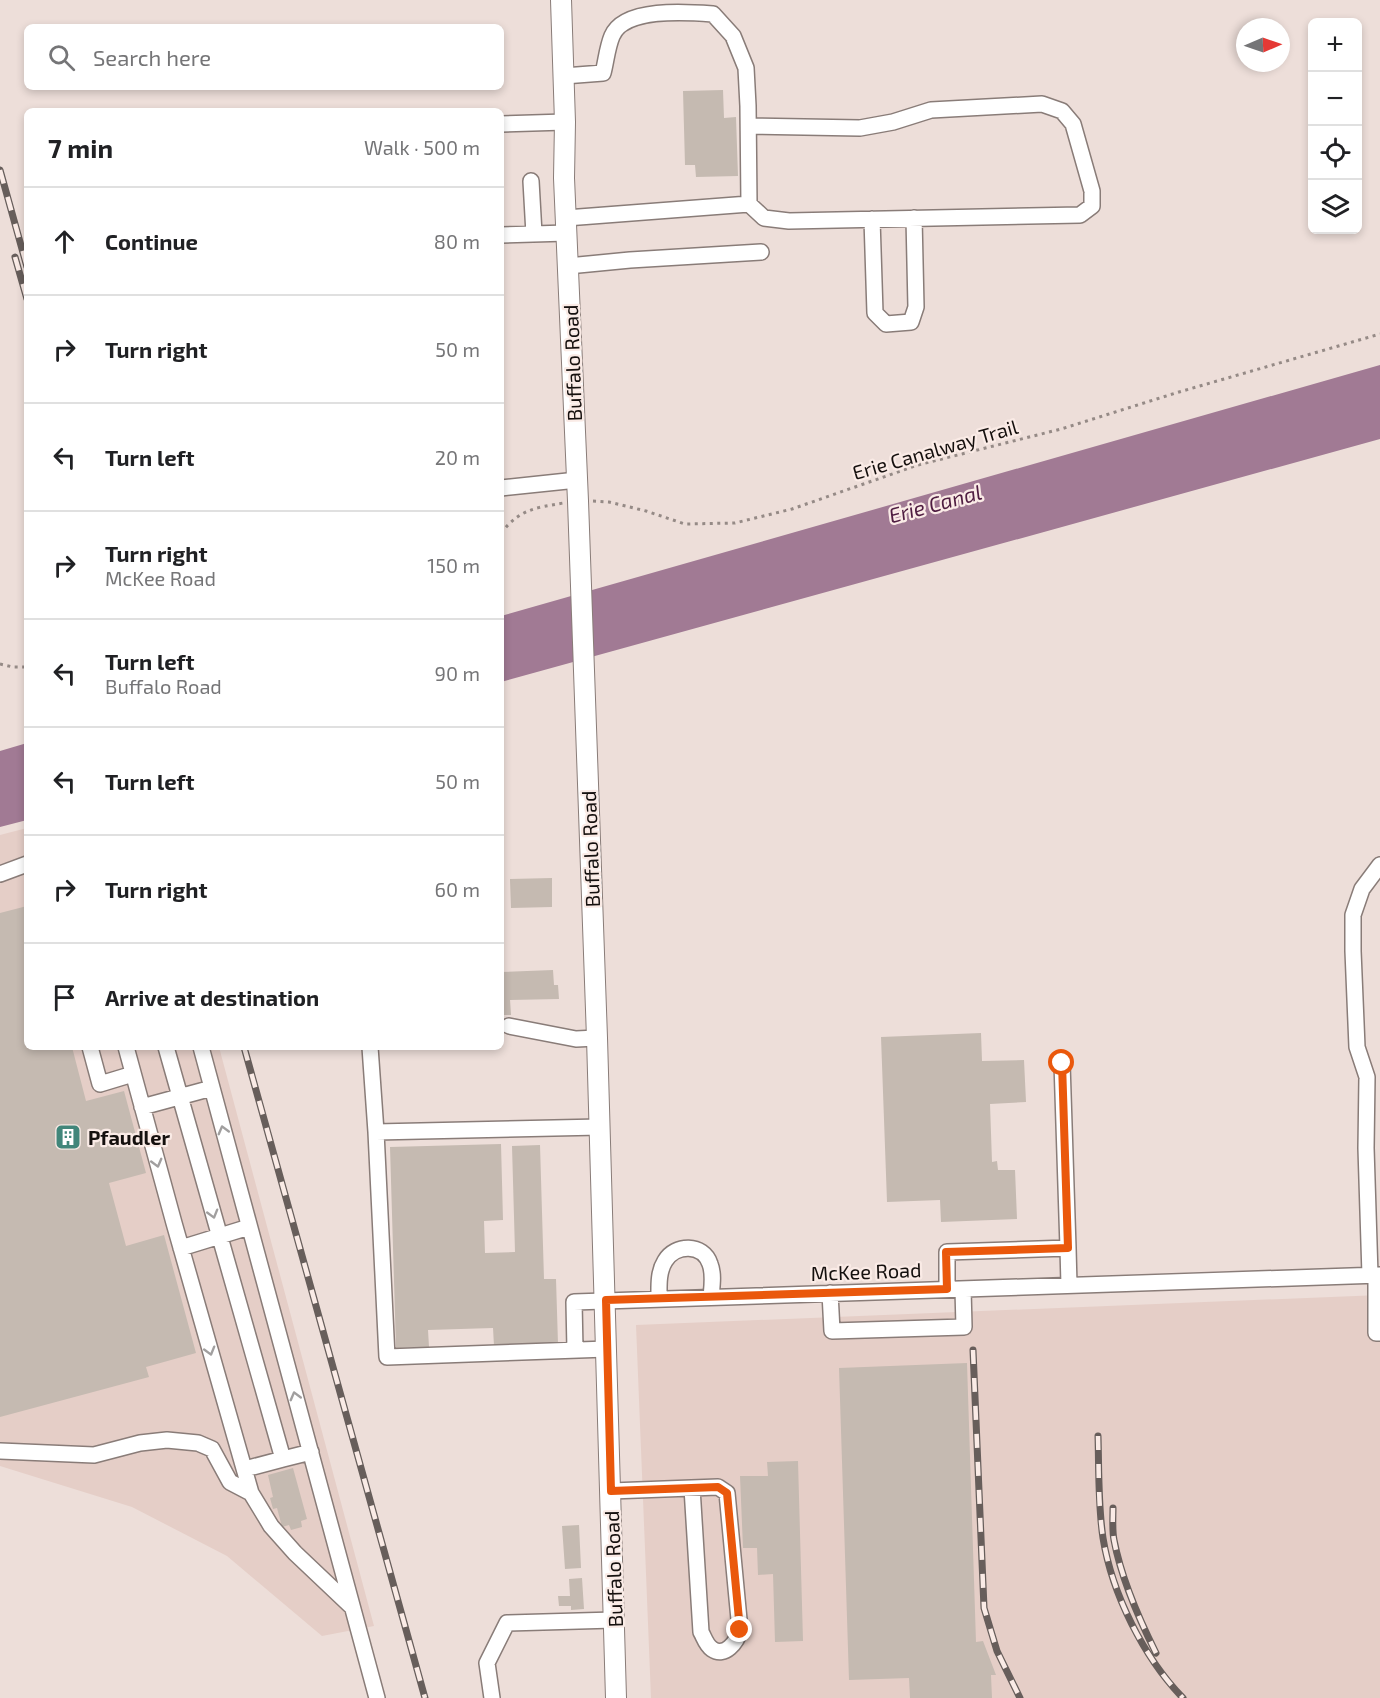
<!DOCTYPE html>
<meta charset="utf-8">
<style>
body{margin:0;font-family:"Exo 2",sans-serif;background:#f2f2f2;color:#202124}
.controls{position:absolute;right:18px;top:18px;display:grid;overflow:hidden;border-radius:9px;box-shadow:0 3px 9px #0003}
.controls button{width:54px;height:54px;display:grid;place-items:center;padding:0;border:0;border-bottom:2px solid #e0e0e0;background:#fff;color:#202124;font:30px sans-serif}
.compass{position:absolute;left:1236px;top:18px;width:54px;height:54px;border-radius:50%;background:#fff;box-shadow:0 3px 9px #0003;rotate:88deg}
.stop{position:absolute;width:18px;height:18px;margin:-14px;border:4px solid #ea580c;border-radius:50%;background:#fff}
.stop.end{background:#ea580c;border-color:#fff;box-shadow:0 2px 6px #0008}
.list{margin:0;padding:0;list-style:none}
h2{display:flex;justify-content:space-between;align-items:center;height:78px;margin:0;padding:0 24px;font-size:26px}
h2 small{font-size:20px;font-weight:400;color:#757577}
.list li{display:grid;grid-template-columns:39px 1fr auto;gap:18px;align-items:center;box-sizing:border-box;height:108px;padding:0 24px;border-top:2px solid #e0e0e0}
.list b{display:block;font-size:22px;white-space:nowrap}
.list p{margin:0;font-size:20px;white-space:nowrap;color:#757577}
.list em{font-size:20px;font-style:normal;color:#757577}
.icon{flex:none;width:33px;height:33px;fill:none;stroke:currentColor;stroke-width:2;stroke-linecap:round;stroke-linejoin:round}
.map{position:relative;flex:none;width:1380px;height:1698px;overflow:hidden}
.search{position:absolute;background:#fff;box-shadow:0 3px 9px #0003;left:24px;top:24px;width:480px;height:66px;display:flex;align-items:center;gap:15px;box-sizing:border-box;padding:0 21px;border-radius:9px;color:#757577;font-size:22px}
.panel{position:absolute;background:#fff;box-shadow:0 3px 9px #0003;left:24px;top:108px;width:480px;height:942px;border-radius:9px}
.map>svg:first-child{display:block}
.built{fill:#e5cec7}
.water{fill:#a17a94}
.building{fill:#c5bab1}
.lines{fill:none;stroke-linecap:round;stroke-linejoin:round}
.minor-casing{stroke:#897c78;stroke-width:18}
.major-casing{stroke:#897c78;stroke-width:22}
.path{stroke:#958a86;stroke-width:3;stroke-dasharray:3 4.5;stroke-linecap:butt}
.minor{stroke:#fff;stroke-width:15}
.major{stroke:#fff;stroke-width:20}
.rail-casing{stroke:#675e5b;stroke-width:7}
.rail{stroke:#faebe6;stroke-width:4.5;stroke-dasharray:14;stroke-linecap:butt}
.oneway{stroke:#a19f9f}
.route{stroke:#ea580c;stroke-width:8}
.labels{text-anchor:middle;dominant-baseline:central;stroke-width:4.5;stroke-linejoin:round;paint-order:stroke}
.street-label{font-size:20px;fill:#15100e;stroke:#faebe6}
.poi-label{font-size:20px;font-weight:bold;fill:#15100e;stroke:#faebe6;text-anchor:start}
.water-label{font-size:21px;font-style:italic;fill:#4f1d41;stroke:#faebe6}
</style>
<div class="map">
<svg width="1380" height="1698" viewBox="0 0 1380 1698">
<rect width="100%" height="100%" fill="#edded9"/>
<path class="built" d="M27,828v219h192l155,579 -52,10 -95,-80 -95,-49 -132,-41v-631z
M1380,1295v403h-729l-15,-373z"/>
<path class="water" d="M1380,365v74l-879,243v-66z
M27,743v77l-27,7v-76z"/>
<path class="building" d="M723,90l1,28 12,-1 2,59 -42,1 -1,-12h-10l-2,-74z
M552,878v29l-41,1 -1,-29z
M27,906v141h45l14,54 38,-10 22,82 -37,10 17,63 38,-11 32,118 -50,14 3,10 -149,40v-504z
M553,970l1,15h4l1,14 -49,1 1,15h-10v-43z
M981,1033l1,28 42,-1 2,42 -36,2 2,58 5,-1 1,9h17l2,49 -76,3 -1,-22 -53,2 -6,-165z
M501,1144l2,76 -19,1 1,32 30,-1 -3,-106 28,-1 4,134h12l2,65 -64,2 -1,-18 -65,2 1,17 -33,1 -6,-201z
M967,1363l9,279 7,-1 13,34h-5l1,23h-82l-1,-20 -60,2 -10,-312z
M798,1461l5,180 -28,1 -2,-68 -15,1 -1,-27h-14l-3,-72h28l-1,-14z
M293,1468l14,51 -6,2 1,6 -11,3 -2,-5 -7,2 -5,-19 -4,1 -3,-11 3,-1 -5,-22z
M579,1525l2,43 -16,1 -3,-43z
M582,1578l2,31 -13,1v-4h-12l-1,-10h12l-1,-17z"/>
<g class="lines">
<g class="minor-casing">
<path id="minor" d="M564,76l39,-3c3,-11 4,-25 9,-37 12,-29 75,-24 101,-22l20,22 13,32 2,38 1,98 -183,14
M501,124l64,-2
M749,126l111,2 33,-6 38,-12 111,-6 20,7 11,13 19,67v15l-12,9 -291,6 -25,-3 -15,-14
M531,181l3,53
M872,219l3,94 11,11 25,-2 5,-15 -2,-89
M501,235l66,-2
M568,266l62,-6 131,-8
M501,488l76,-8
M0,874l27,-10
M509,1026l67,13 21,-1
M90,1047l10,37 33,-10
M126,1047l48,176 77,270 20,33 24,27 57,54
M166,1047l117,412 28,-7
M201,1047l176,651
M370,1047l6,85
M1062,1063l6,185
M142,1107l70,-19
M600,1127l-224,5 11,225 220,-8
M181,1248l68,-21
M1370,1275l-4,-127 1,-71 -10,-30 -4,-96v-36l9,-26 18,-24
M1376,1275v58h4
M947,1289v-37l121,-4 1,37
M830,1293l2,38 132,-4 -1,-38
M659,1299c0,-13 -1,-27 6,-38 10,-17 38,-18 45,3 4,10 2,22 1,33
M575,1350l-1,-48 806,-27
M0,1451l94,4 46,-12 27,-3 31,3 14,6 18,33 21,11
M245,1469l38,-10
M611,1491l107,-4 9,6 13,137c-3,12 -15,28 -28,19 -6,-4 -8,-12 -11,-17l-9,-144
M492,1698l-5,-35 20,-40 107,-3"/>
</g>
<g class="major-casing">
<path id="major" d="M561,0l4,122 -1,56 14,323 19,537 19,660"/>
</g>
<path class="path" d="M593,501l16,1 37,9 39,13 50,-1 57,-14 126,-44 143,-36 118,-37 201,-58
M501,533c19,-24 34,-25 62,-30
M0,664l13,3h14"/>
<use href="#minor" class="minor"/>
<use href="#major" class="major"/>
<g class="rail-casing">
<path id="rail" d="M0,170l27,97
M15,257l12,42
M244,1047l181,651
M973,1350l11,258 13,43 23,47
M1098,1436c1,34 0,69 5,102 9,56 41,120 80,160
M1113,1508c0,10 -1,22 1,32 7,37 25,79 42,113"/>
</g>
<use href="#rail" class="rail"/>
</g>
<defs><path id="oneway-chevron" d="M-2-3.5L2.5 0L-2 3.5" fill="none" stroke-width="1.6" stroke-linecap="round" stroke-linejoin="round" transform="scale(1.5)"/></defs>
<g class="oneway">
<use href="#oneway-chevron" transform="translate(223 1130) rotate(-105)"/>
<use href="#oneway-chevron" transform="translate(157 1163) rotate(75)"/>
<use href="#oneway-chevron" transform="translate(213 1214) rotate(74)"/>
<use href="#oneway-chevron" transform="translate(210 1351) rotate(74)"/>
<use href="#oneway-chevron" transform="translate(295 1396) rotate(-105)"/>
</g>
<g class="lines">
<path class="route" d="M740,1630l-13,-137 -9,-6 -107,4 -5,-191 341,-11 -1,-37 122,-4 -6,-185"/>
</g>
<defs>
<g id="building-square" transform="scale(1.35)"><rect x="-9" y="-9" width="18" height="18" rx="4" fill="#41867a" stroke="#faebe6"/><path d="M-4-6H4V6H1V3H-1V6H-4ZM-2.5-4.3h1.7v1.8h-1.7ZM.8-4.3h1.7v1.8H.8ZM-2.5-1h1.7V.8h-1.7ZM.8-1h1.7V.8H.8Z" fill="#fff"/></g>
</defs>
<g fill-rule="evenodd">
<use href="#building-square" x="68" y="1137"/>
</g>
<g class="labels">
<g class="street-label">
<text transform="translate(572 363) rotate(-92)">Buffalo Road</text>
<text transform="translate(935 449) rotate(-16)">Erie Canalway Trail</text>
<text transform="translate(590 849) rotate(-92)">Buffalo Road</text>
<text transform="translate(866 1271) rotate(-2)">McKee Road</text>
<text transform="translate(613 1569) rotate(-92)">Buffalo Road</text>
</g>
<g class="poi-label">
<text x="88" y="1137">Pfaudler</text>
</g>
<g class="water-label">
<text transform="translate(935 503) rotate(-15)">Erie Canal</text>
</g>
</g>
</svg>
<div class="controls">
<button>+</button>
<button>−</button>
<button><svg class="icon" aria-label="locate" viewBox="0 0 24 24"><circle cx="12" cy="12" r="6"/><path d="M12 2v4M12 18v4M2 12h4M18 12h4"/></svg></button>
<button><svg class="icon" aria-label="layers" viewBox="0 0 24 24"><path d="M12 4l9 5-9 5-9-5zM3 14l9 5 9-5"/></svg></button>
</div>
<svg class="compass" viewBox="-18 -18 36 36"><path d="M0-13l5 13h-10z" fill="#e53935"/><path d="M0 13l5-13h-10z" fill="#757577"/></svg>
<div class="stop" style="left:1062px;top:1063px"></div>
<div class="stop end" style="left:740px;top:1630px"></div>
<div class="search"><svg class="icon" aria-label="search" viewBox="0 0 24 24"><circle cx="10" cy="10" r="6"/><path d="M15 15l6 6"/></svg>Search here</div>
<section class="panel">
<h2>7 min<small>Walk · 500 m</small></h2>
<ul class="list">
<li><svg class="icon" aria-label="ahead" viewBox="0 0 24 24"><path d="M12 20V5M6 11l6-6 6 6"/></svg><div><b>Continue</b></div><em>80 m</em></li>
<li><svg class="icon" aria-label="right" viewBox="0 0 24 24"><path d="M7 20v-9h11M14 6l5 5-5 5"/></svg><div><b>Turn right</b></div><em>50 m</em></li>
<li><svg class="icon" aria-label="left" viewBox="0 0 24 24"><path d="M17 20v-9H6M10 6l-5 5 5 5"/></svg><div><b>Turn left</b></div><em>20 m</em></li>
<li><svg class="icon" aria-label="right" viewBox="0 0 24 24"><path d="M7 20v-9h11M14 6l5 5-5 5"/></svg><div><b>Turn right</b><p>McKee Road</p></div><em>150 m</em></li>
<li><svg class="icon" aria-label="left" viewBox="0 0 24 24"><path d="M17 20v-9H6M10 6l-5 5 5 5"/></svg><div><b>Turn left</b><p>Buffalo Road</p></div><em>90 m</em></li>
<li><svg class="icon" aria-label="left" viewBox="0 0 24 24"><path d="M17 20v-9H6M10 6l-5 5 5 5"/></svg><div><b>Turn left</b></div><em>50 m</em></li>
<li><svg class="icon" aria-label="right" viewBox="0 0 24 24"><path d="M7 20v-9h11M14 6l5 5-5 5"/></svg><div><b>Turn right</b></div><em>60 m</em></li>
<li><svg class="icon" aria-label="arrive" viewBox="0 0 24 24"><path d="M6 21V4h12l-3 4 3 4H6"/></svg><div><b>Arrive at destination</b></div></li>
</ul>
</section>
</div>
